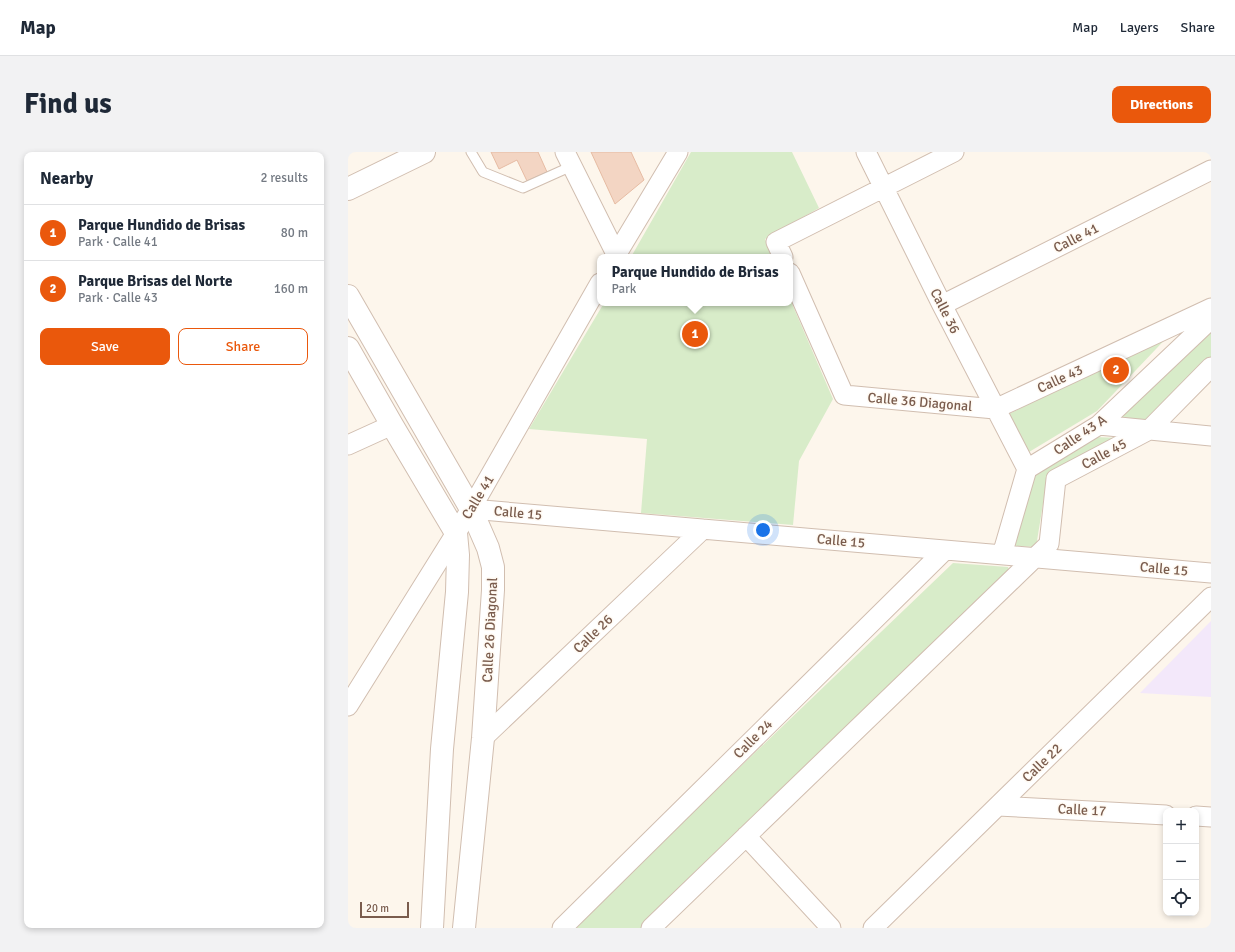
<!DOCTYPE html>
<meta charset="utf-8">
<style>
body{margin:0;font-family:Signika,sans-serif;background:#f2f2f3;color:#1f2937}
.controls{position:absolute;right:12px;bottom:12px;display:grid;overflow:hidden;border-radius:8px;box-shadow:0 2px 6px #0003}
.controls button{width:36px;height:36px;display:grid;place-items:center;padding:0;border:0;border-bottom:1px solid #e0e1e3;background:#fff;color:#1f2937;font:20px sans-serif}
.scale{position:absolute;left:12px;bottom:10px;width:49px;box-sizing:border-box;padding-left:4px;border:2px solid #7a5c4d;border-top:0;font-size:11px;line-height:14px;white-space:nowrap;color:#7a5c4d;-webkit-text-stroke:3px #fffaf3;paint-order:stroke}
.you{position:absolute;left:415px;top:378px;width:14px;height:14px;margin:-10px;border:3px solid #fff;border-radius:50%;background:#1a73e8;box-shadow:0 0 0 6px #1a73e833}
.badge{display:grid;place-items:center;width:26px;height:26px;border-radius:50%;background:#ea580c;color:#fff;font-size:13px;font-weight:700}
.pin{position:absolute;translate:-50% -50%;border:2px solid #fff;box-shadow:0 1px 4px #0006}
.popup{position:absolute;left:249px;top:102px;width:196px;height:52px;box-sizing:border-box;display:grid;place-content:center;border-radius:8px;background:#fff;filter:drop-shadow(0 1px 3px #0005);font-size:13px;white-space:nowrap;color:#747a83}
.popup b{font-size:15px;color:#1f2937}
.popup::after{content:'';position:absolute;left:50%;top:100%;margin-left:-8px;border:8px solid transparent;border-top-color:#fff}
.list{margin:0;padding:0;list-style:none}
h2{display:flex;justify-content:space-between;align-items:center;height:52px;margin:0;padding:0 16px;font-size:17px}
h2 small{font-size:13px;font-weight:400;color:#747a83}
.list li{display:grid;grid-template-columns:26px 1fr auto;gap:12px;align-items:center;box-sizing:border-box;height:56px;padding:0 16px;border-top:1px solid #e0e1e3}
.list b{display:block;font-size:15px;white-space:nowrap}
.list p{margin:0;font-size:13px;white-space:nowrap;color:#747a83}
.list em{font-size:13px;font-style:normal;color:#747a83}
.actions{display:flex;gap:8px;padding:12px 16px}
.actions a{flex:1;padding:9px 0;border:1px solid #ea580c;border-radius:8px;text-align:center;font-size:14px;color:#ea580c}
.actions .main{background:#ea580c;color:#fff}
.icon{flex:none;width:22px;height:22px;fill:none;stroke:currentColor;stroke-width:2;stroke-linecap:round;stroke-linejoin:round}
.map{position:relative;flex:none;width:863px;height:776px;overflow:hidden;border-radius:8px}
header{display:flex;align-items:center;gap:24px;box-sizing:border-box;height:56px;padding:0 20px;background:#fff;border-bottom:1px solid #e0e1e3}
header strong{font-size:19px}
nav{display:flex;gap:22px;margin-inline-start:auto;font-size:14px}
.intro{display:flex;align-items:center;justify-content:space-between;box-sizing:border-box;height:96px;padding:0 24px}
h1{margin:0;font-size:28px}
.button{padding:10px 18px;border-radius:8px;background:#ea580c;color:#fff;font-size:14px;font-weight:700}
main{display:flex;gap:24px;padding:0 24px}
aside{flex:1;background:#fff;border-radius:8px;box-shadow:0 2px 6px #0003}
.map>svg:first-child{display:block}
.education{fill:#f3e8fa}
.green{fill:#d8ecc9}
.building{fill:#f3d5c3;stroke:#e6bba3}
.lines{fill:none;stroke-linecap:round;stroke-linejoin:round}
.service-casing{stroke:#d1beb0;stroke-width:11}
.minor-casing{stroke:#d1beb0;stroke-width:21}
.tertiary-casing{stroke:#d1beb0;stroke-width:24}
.service{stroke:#fff;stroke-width:9}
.minor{stroke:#fff;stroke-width:19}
.tertiary{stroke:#fff;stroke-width:22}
.labels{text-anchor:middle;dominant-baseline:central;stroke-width:3;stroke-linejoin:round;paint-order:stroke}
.street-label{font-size:14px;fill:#7a5c4d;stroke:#fffaf3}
</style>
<header>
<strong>Map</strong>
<nav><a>Map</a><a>Layers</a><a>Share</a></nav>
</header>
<div class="intro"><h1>Find us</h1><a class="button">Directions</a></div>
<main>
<aside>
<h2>Nearby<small>2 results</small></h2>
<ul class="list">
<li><span class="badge">1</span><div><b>Parque Hundido de Brisas</b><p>Park · Calle 41</p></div><em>80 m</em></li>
<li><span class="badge">2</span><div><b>Parque Brisas del Norte</b><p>Park · Calle 43</p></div><em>160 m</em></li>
</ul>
<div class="actions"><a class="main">Save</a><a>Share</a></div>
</aside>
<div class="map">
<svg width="863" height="776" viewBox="0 0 863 776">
<rect width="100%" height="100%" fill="#fdf6ec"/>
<path class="education" d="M863,469v76l-71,-4z"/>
<path class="green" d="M343,0h101l27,56 -54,31 7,18h-141z
M442,147l43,100 -34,62 -6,64 -152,-12 6,-74 -118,-10 75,-126h186z
M863,175v31l-61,65 -35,-4z
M827,177l-78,82 -68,41 -20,-38z
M748,285l22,1 -71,41 -11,68 -21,-1 20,-71z
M605,411l55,4 2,6 -369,355h-69z"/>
<path class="building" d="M143,0h47l9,20 -20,9 -10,-21 -18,9z
M243,0h40l13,28 -29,24z"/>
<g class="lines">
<g class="service-casing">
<path id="service" d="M123,0l12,20 40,16 49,-22"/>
</g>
<g class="minor-casing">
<path id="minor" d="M217,0l51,102
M518,0l76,153 85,164
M267,105l63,-105
M435,105l-7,-15 178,-90
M442,121l54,122 151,14 216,-101
M594,153l269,-135
M751,273l112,11
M0,293l44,-20
M123,357l740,64
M654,403l25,-86 72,-44 112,-106
M0,554l123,-197 129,-226
M135,586l220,-209
M650,654l168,9
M848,664l15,1
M398,684l85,92
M214,776l383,-378
M303,776l398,-384 7,-65 93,-49 62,-63
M525,776l338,-331"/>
</g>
<g class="tertiary-casing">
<path id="tertiary" d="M0,37l76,-37
M0,144l123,213 17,39 5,19v23l-10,148 -19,190
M0,196l44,77 64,108 2,22 -1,37 -15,157 -10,179"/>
</g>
<use href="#service" class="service"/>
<use href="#minor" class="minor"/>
<use href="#tertiary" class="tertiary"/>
</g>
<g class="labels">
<g class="street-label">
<text transform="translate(728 86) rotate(-27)">Calle 41</text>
<text transform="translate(597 159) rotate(63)">Calle 36</text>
<text transform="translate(712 227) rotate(-25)">Calle 43</text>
<text transform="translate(572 250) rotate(5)">Calle 36 Diagonal</text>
<text transform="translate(732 283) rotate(-34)">Calle 43 A</text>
<text transform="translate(756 302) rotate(-28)">Calle 45</text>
<text transform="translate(130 345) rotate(-59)">Calle 41</text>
<text transform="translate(170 361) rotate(5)">Calle 15</text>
<text transform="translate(493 389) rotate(5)">Calle 15</text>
<text transform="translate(816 417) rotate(5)">Calle 15</text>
<text transform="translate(142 478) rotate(-87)">Calle 26 Diagonal</text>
<text transform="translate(245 482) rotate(-44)">Calle 26</text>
<text transform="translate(405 587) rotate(-45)">Calle 24</text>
<text transform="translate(694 611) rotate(-44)">Calle 22</text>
<text transform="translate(734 658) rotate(3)">Calle 17</text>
</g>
</g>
</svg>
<div class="controls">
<button>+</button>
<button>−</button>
<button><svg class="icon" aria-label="locate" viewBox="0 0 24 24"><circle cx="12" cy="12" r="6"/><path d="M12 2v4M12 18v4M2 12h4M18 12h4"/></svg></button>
</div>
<div class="scale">20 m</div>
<div class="you"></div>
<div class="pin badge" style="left:347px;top:182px">1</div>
<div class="popup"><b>Parque Hundido de Brisas</b>Park</div>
<div class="pin badge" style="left:768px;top:218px">2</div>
</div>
</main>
